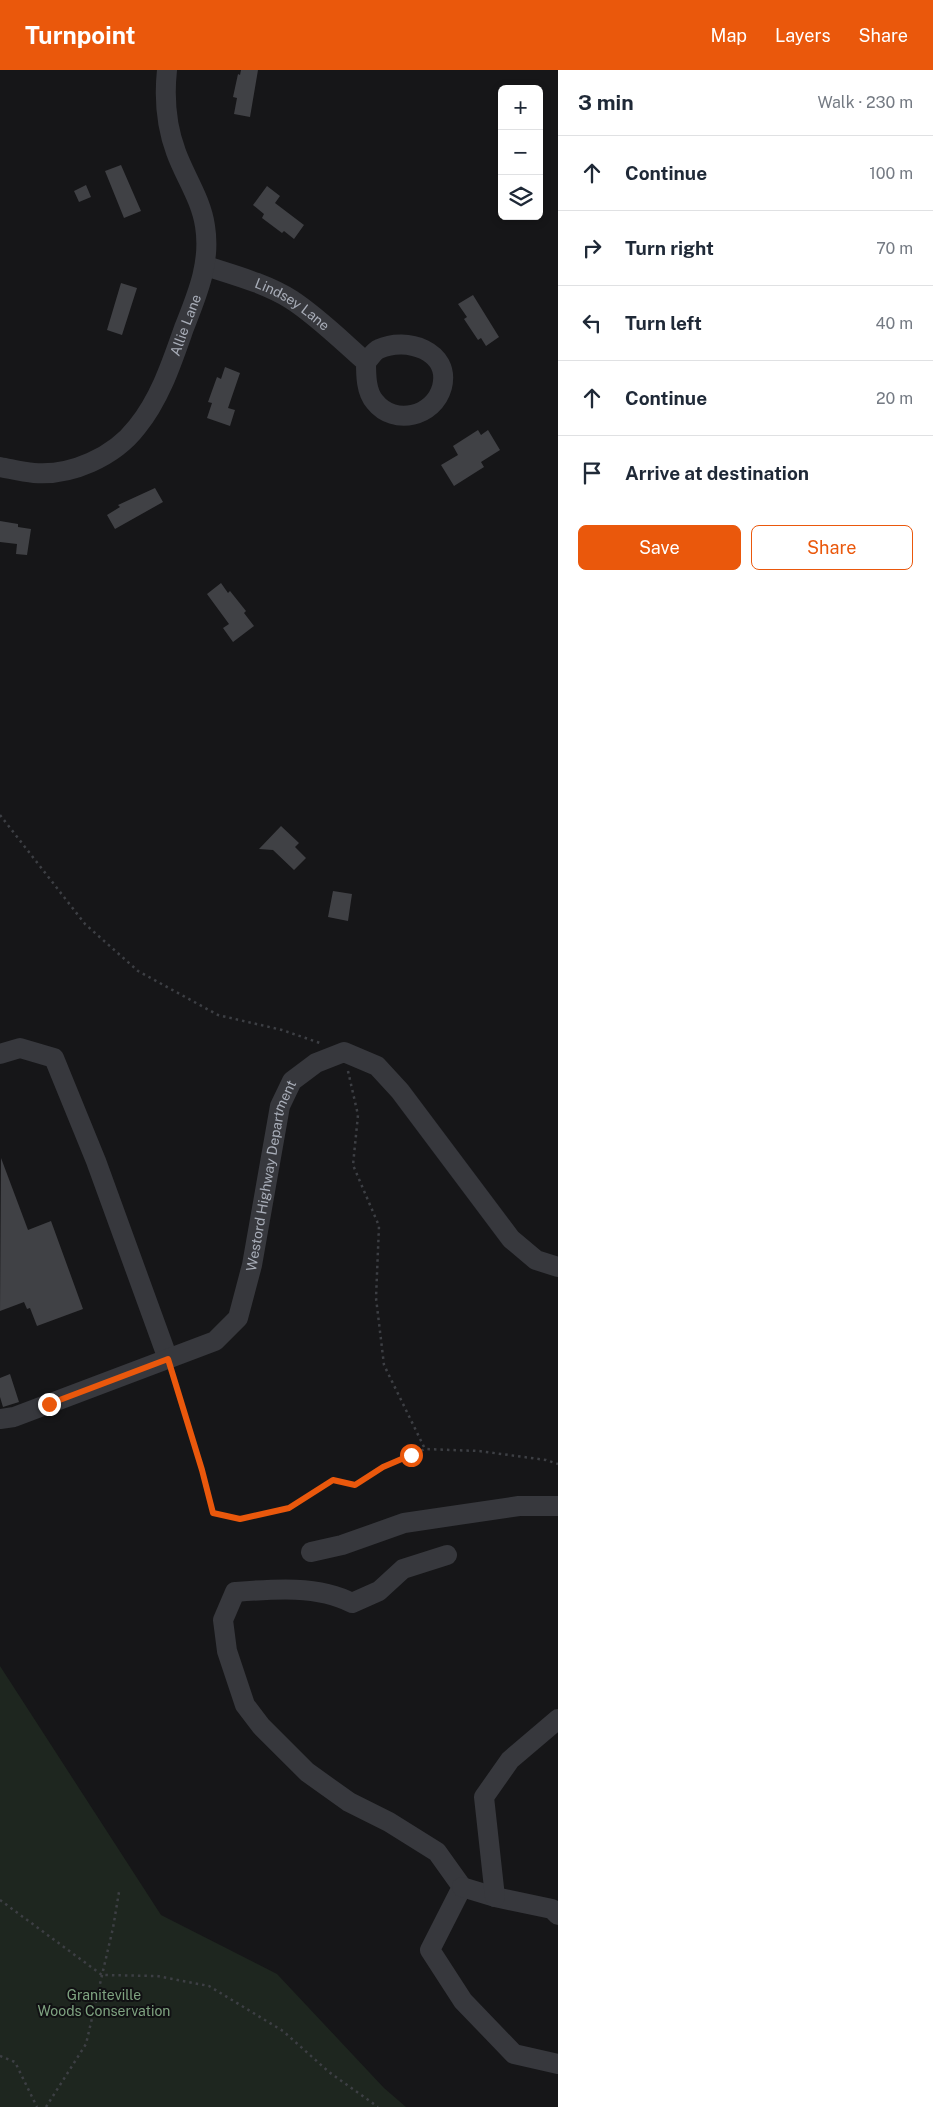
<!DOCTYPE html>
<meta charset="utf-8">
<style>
body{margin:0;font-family:"Public Sans",sans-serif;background:#f2f2f3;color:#1f2937}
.controls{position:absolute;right:15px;top:15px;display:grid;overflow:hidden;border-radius:8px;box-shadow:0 2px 8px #0003}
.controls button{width:45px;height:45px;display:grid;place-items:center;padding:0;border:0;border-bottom:1px solid #e0e1e3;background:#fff;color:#1f2937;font:25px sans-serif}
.stop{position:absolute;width:15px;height:15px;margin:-11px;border:4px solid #ea580c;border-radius:50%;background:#fff}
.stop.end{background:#ea580c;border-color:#fff;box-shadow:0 1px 5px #0008}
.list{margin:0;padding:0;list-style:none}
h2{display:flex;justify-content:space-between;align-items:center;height:65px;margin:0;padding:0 20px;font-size:21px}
h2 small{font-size:16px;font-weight:400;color:#747a83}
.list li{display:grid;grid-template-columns:32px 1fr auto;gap:15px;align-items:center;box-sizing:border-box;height:75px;padding:0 20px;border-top:1px solid #e0e1e3}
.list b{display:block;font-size:19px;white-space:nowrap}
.list em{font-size:16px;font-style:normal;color:#747a83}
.actions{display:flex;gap:10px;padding:15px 20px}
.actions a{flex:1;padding:11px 0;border:1px solid #ea580c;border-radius:8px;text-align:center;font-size:18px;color:#ea580c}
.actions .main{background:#ea580c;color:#fff}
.icon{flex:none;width:28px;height:28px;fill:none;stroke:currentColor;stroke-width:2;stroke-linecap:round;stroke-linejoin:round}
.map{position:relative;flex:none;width:558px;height:2037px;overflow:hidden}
header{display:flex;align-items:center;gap:30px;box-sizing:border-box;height:70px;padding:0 25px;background:#ea580c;color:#fff}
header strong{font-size:24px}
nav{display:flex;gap:28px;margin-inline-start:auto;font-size:18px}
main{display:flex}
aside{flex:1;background:#fff}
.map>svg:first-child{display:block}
.green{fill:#1e261f}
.building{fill:#404145}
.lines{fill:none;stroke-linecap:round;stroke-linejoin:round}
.path{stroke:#3d3f44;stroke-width:2.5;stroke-dasharray:2.5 4;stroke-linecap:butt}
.minor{stroke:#37383d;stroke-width:20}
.route{stroke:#ea580c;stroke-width:6}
.labels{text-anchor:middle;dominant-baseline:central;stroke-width:4;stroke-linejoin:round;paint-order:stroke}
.street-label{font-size:14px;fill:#a8adb8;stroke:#111113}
.park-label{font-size:14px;fill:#7fa381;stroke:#111113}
</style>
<header>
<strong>Turnpoint</strong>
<nav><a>Map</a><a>Layers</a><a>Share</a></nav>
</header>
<main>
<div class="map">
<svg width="558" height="2037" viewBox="0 0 558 2037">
<rect width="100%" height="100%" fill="#161618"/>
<path class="green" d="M0,1596l161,249 116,59 107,114 22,19h-406z"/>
<path class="building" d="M241,0h17l-8,47 -16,-3 3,-16 -4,-1 5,-23 2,1z
M121,95l20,46 -17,7 -19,-47z
M86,115l5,12 -12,5 -5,-11z
M267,116l13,10 -5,7 29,22 -10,14 -10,-8 -2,2 -20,-15 2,-4 -11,-9z
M121,213l16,5 -15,47 -15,-5z
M473,225l26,42 -13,9 -5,-8 -3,2 -14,-21 3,-2 -9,-13z
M225,297l15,6 -12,35 7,2 -5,16 -23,-8 5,-15 -4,-1 9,-25 4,2z
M478,360l3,5 7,-5 12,20 -19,12 3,5 -30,19 -13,-21 17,-10 -5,-9z
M155,418l8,14 -48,27 -8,-14 13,-8 -2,-2z
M0,451l18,3v3l13,2 -4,26 -11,-1 1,-10 -17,-2z
M221,513l7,10 2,-2 16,20 -2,2 10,13 -21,16 -10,-14 6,-4 -22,-30z
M281,756l18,17 -4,4 11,11 -12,12 -21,-20 -14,-1z
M333,821l19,3 -4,27 -20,-4z
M1,1088l27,72 23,-9 32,88 -46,17 -7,-18 -3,1 -3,-7 -24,9z
M10,1304l9,28 -16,5 -3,-10v-19z"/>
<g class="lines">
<path class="path" d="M0,745l85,109 53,47 80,44 64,15 38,13
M348,1001l10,44 -5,50 26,61 -3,72 8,67 41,84
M173,1305l29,95 11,43 27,6 49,-11 44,-27 22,4 28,-18 42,-18 54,2 67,9 12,4
M0,1830l102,75 55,1 52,10 74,45 46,41 49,35
M0,1986l15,6 22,45
M46,2037l40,-63 27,-116 6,-36"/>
<g class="minor">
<path id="s1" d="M206,196c28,9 61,18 86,34 26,17 50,41 74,62 0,13 0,30 9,40 19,24 59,15 67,-15 9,-36 -36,-51 -63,-38 -5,2 -9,9 -13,13"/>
<path id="s2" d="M0,397c11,2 22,5 34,6 37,3 80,-16 103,-46 23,-28 35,-65 47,-99 13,-33 27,-65 21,-102 -4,-27 -20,-49 -29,-74 -10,-27 -12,-54 -9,-82"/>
<path d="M0,984l20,-6 34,10 42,103 72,198"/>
<path id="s3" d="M0,1349l14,-2 201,-76 23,-23 14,-53 28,-159 12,-25 24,-18 28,-11 33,14 23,25 111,148 25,21 22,7"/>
<path d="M311,1482l31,-7 62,-22 115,-17h39"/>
<path d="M447,1485l-44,14 -24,22 -27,12c-33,-18 -80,-14 -117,-11l-12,28 4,31 18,54 16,21 46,46 42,30 40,20 48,30 25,35 -32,63 33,51 51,53 44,10"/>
<path d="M462,1817l33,10 57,12 6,6"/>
<path d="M495,1827l-11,-100 26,-37 48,-41"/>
</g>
</g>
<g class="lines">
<path class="route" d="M49,1334l119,-45 34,111 11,43 27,6 49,-11 44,-28 22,5 28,-18 28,-12"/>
</g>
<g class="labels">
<g class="street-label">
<text stroke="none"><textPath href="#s1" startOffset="95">Lindsey Lane</textPath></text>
<text stroke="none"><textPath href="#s2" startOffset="265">Allie Lane</textPath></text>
<text stroke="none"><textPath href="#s3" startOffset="408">Westord Highway Department</textPath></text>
</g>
<g class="park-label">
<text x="104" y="1925">Graniteville<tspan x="104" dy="16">Woods Conservation</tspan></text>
</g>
</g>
</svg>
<div class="controls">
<button>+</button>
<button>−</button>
<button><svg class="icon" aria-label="layers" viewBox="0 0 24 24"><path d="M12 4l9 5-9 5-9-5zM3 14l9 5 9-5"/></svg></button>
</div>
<div class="stop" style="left:411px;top:1385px"></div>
<div class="stop end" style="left:49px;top:1334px"></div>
</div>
<aside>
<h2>3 min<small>Walk · 230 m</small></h2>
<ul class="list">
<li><svg class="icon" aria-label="ahead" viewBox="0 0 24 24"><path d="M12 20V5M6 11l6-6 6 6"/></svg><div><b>Continue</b></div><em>100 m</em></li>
<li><svg class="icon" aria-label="right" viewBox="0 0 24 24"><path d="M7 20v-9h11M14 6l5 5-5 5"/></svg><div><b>Turn right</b></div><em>70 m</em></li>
<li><svg class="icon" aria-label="left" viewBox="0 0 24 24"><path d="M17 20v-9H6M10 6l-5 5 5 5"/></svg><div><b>Turn left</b></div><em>40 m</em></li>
<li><svg class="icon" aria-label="ahead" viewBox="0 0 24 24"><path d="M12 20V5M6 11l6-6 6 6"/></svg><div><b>Continue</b></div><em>20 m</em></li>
<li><svg class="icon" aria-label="arrive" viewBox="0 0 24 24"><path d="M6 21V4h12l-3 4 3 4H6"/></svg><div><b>Arrive at destination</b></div></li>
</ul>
<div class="actions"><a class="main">Save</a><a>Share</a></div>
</aside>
</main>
